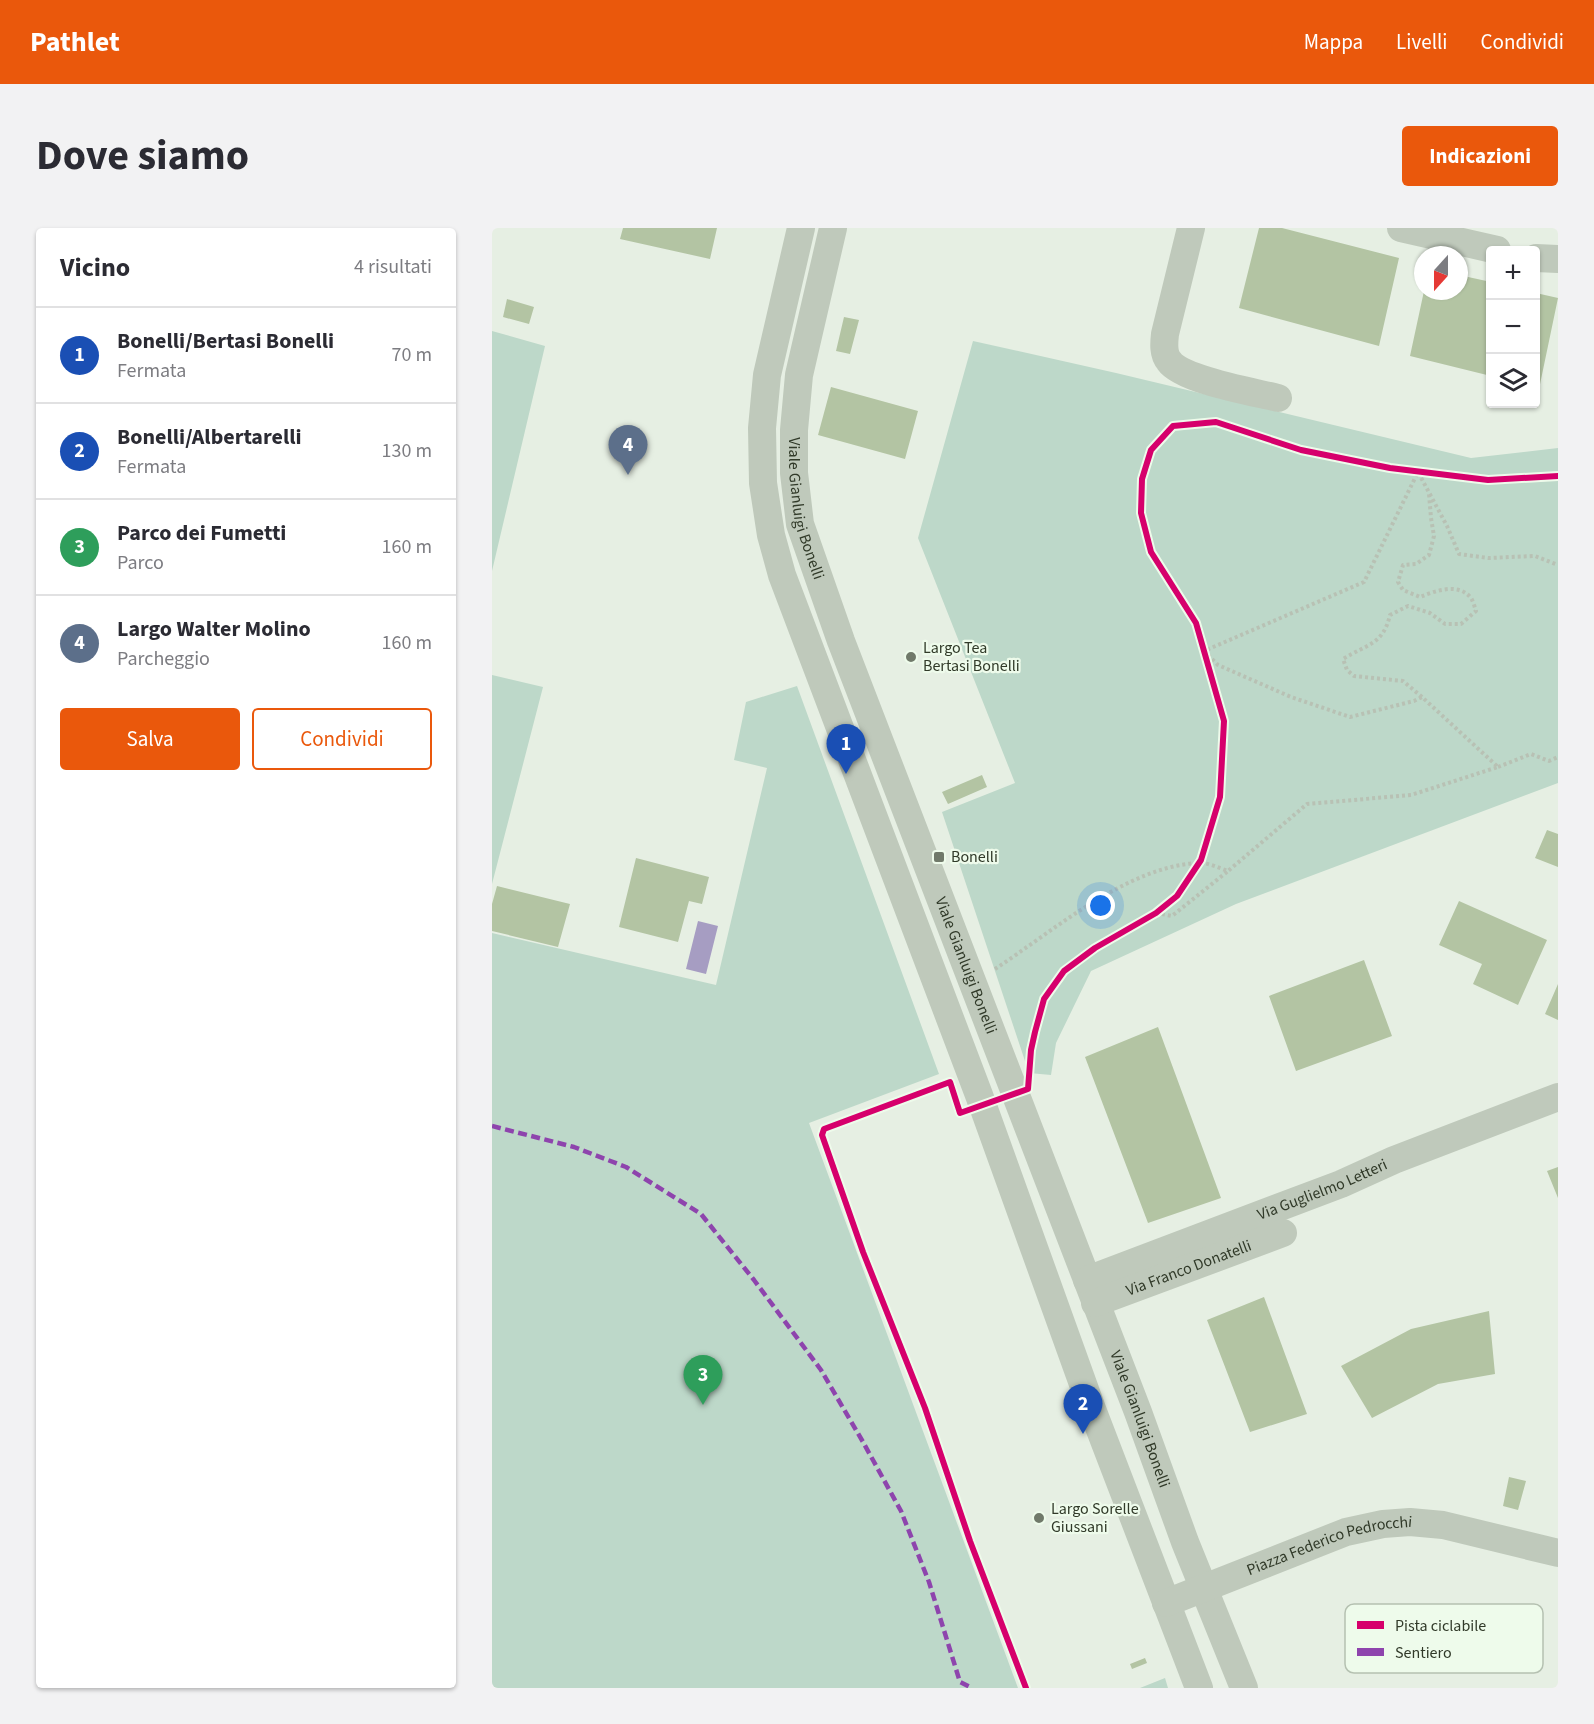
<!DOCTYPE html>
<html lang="it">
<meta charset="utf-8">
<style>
body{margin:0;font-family:"Source Sans 3",sans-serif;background:#f2f2f3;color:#2b2b33}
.controls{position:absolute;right:18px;top:18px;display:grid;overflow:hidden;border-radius:6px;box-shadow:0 2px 4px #0004}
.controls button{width:54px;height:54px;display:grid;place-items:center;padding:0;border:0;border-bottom:2px solid #e1e1e2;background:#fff;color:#2b2b33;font:30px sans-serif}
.compass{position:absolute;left:922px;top:18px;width:54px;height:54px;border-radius:50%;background:#fff;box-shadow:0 2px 4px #0004;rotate:201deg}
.you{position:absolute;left:609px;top:678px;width:21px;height:21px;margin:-15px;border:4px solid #fff;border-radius:50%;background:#1a73e8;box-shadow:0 0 0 9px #1a73e833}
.badge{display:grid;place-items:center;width:39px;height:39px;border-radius:50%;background:#ea580c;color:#fff;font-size:20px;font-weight:700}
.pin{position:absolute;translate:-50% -50px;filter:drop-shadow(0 2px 3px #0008)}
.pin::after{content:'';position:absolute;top:32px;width:21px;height:18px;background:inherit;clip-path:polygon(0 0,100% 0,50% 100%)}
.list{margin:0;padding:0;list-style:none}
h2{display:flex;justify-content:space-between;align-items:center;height:78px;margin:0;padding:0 24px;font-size:26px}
h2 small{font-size:20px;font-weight:400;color:#7c7c81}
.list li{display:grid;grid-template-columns:39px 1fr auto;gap:18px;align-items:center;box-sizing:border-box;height:96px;padding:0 24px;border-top:2px solid #e1e1e2}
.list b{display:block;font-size:22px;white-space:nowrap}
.list p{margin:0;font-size:20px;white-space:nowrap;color:#7c7c81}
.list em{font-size:20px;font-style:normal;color:#7c7c81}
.actions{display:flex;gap:12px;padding:18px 24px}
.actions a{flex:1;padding:14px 0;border:2px solid #ea580c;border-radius:6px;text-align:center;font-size:21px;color:#ea580c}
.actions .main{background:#ea580c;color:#fff}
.icon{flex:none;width:33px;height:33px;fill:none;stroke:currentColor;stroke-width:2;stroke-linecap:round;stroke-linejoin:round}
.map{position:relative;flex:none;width:1066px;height:1460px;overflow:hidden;border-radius:6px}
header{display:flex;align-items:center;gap:36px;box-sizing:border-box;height:84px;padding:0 30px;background:#ea580c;color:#fff}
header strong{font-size:28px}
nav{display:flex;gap:33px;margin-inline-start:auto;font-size:21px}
.intro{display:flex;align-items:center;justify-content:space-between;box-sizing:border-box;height:144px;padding:0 36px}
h1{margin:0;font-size:42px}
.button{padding:15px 27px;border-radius:6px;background:#ea580c;color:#fff;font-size:21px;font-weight:700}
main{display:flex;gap:36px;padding:0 36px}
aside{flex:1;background:#fff;border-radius:6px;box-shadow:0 2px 4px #0004}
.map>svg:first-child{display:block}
.green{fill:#bdd8c9}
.water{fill:#a69dc2}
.building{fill:#b3c4a3}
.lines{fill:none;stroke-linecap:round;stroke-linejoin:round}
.path{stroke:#b8c1b4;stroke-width:4;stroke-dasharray:3 3;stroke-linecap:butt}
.street{stroke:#bfc9bb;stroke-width:28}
.quiet{stroke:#8e44ad;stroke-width:4.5;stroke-dasharray:9 4.5;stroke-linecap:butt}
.cycleway-casing{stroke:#eefbeb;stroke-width:10}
.cycleway{stroke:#d6006c;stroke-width:6}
.poi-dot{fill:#70796a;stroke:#eefbeb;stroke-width:2}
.labels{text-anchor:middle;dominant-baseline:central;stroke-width:4.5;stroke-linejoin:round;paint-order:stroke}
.street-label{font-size:16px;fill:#313a29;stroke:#eefbeb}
.poi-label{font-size:16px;fill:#313a29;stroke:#eefbeb;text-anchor:start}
.key{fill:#eefbeb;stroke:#b5c1b1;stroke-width:1.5}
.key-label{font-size:16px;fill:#313a29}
</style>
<header>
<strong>Pathlet</strong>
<nav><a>Mappa</a><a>Livelli</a><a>Condividi</a></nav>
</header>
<div class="intro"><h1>Dove siamo</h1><a class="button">Indicazioni</a></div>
<main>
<aside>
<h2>Vicino<small>4 risultati</small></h2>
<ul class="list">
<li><span class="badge" style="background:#1a4fb4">1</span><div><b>Bonelli/Bertasi Bonelli</b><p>Fermata</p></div><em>70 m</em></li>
<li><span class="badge" style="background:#1a4fb4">2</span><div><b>Bonelli/Albertarelli</b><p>Fermata</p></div><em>130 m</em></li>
<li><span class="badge" style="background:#2e9e5b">3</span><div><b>Parco dei Fumetti</b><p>Parco</p></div><em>160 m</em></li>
<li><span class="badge" style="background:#5c6f8a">4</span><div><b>Largo Walter Molino</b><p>Parcheggio</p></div><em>160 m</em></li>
</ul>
<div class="actions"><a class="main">Salva</a><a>Condividi</a></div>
</aside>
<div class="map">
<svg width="1066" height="1460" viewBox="0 0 1066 1460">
<rect width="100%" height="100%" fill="#e6efe3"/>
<path class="green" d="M0,103l53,15 -53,225z
M481,113l143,32 355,85 87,-10v335l-322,121 -145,67 -35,72 -5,32 -22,-2 -87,-261 73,-29 -97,-245z
M0,447l51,12 -51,197z
M305,458l142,388 -130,49 209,565h-526v-755l224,52 51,-217 -33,-8 12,-58z
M673,1450l3,10h-28z"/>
<path class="water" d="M206,693l20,5 -12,48 -20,-5z"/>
<path class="building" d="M131,0h94l-7,31 -90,-20z
M767,0h23l117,30 -20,88 -140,-38z
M967,47l32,7v94l-81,-20 14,-65h35z
M1044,65l22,5 -19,91 -3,-1z
M15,71l27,8 -5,17 -26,-7z
M352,89l15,3 -9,34 -14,-3z
M339,159l87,24 -13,48 -87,-24z
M490,547l5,12 -39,17 -6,-12z
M1055,602l11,4v33l-23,-9z
M144,630l73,19 -7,27 -13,-3 -11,41 -59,-15z
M5,658l73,18 -12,43 -66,-16v-27z
M967,673l88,39 -29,65 -45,-21 9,-20 -43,-19z
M872,732l28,76 -96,35 -27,-75z
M1066,756v36l-13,-6z
M666,799l63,171 -73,25 -63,-166z
M1066,939v31l-11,-27z
M772,1069l43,117 -57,18 -43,-112z
M997,1083l6,63 -57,10 -66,34 -31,-52 70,-37z
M1017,1249l17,4 -8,29 -15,-4z
M653,1430l2,5 -15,6 -2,-5z"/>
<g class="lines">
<path class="path" d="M930,469l-19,-16 -49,-5 -7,-6 -4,-11c24,-15 40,-14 47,-44l18,-9 22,7 15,11h16l15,-13c-1,-3 -3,-10 -5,-13 -13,-16 -36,-7 -51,-1l-17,-7 -5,-8 5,-17 13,-1 13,-9 5,-19 -3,-18 -2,-24
M1006,539l33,-13 18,7 9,-4
M664,685l16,3 56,-45
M503,741c58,-38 132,-102 202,-106 10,-1 22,5 31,8l79,-67 104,-9 87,-28 -76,-70 -8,4 -64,16 -59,-20 -73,-32 -14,-14 160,-69 54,-110 29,54 12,28 29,4 47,-2 23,9"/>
<g class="street">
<path d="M309,0l-34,147 -5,53 1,55 8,52 11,40 197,520 113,314 107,279"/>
<path id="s1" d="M341,0l-34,147 -5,55v43l6,51 41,117 297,771 47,130 59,146"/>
<path d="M699,0l-26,106c-1,9 -2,20 4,27 13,19 85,31 109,37"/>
<path d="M909,0l96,22"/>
<path d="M1044,30l22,1"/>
<path id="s2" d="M595,1052l254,-96 53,-24 164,-63"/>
<path id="s3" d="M603,1075l188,-70"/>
<path id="s4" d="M674,1375l180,-71 37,-8 27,-2 33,3 115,28"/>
</g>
<path class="quiet" d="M0,898l82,21 52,20 75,47 53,66 67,90 42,72 38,69 28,71 31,100 12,6"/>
<g class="cycleway-casing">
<path id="cycleway" d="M534,1460l-56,-147 -45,-133 -62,-156 -41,-117 2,-6 126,-47 10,31 68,-24 3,-39 4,-18 9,-33 20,-28 31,-23 61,-35 21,-17 24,-36 19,-63 4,-76 -28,-98 -45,-71 -10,-39 1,-34 9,-29 22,-24 43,-4 85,28 89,18 98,12 70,-4"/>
</g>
<use href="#cycleway" class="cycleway"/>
</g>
<g class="poi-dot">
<circle cx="419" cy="429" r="6"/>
<rect x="441" y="623" width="12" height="12" rx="3"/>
<circle cx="547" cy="1290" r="6"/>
</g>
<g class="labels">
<g class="street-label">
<text stroke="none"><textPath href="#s1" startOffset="286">Viale Gianluigi Bonelli</textPath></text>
<text stroke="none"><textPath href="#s1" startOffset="772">Viale Gianluigi Bonelli</textPath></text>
<text stroke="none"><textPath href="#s2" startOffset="252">Via Guglielmo Letteri</textPath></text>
<text stroke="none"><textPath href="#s3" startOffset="100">Via Franco Donatelli</textPath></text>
<text stroke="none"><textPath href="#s1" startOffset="1258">Viale Gianluigi Bonelli</textPath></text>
<text stroke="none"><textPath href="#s4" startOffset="174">Piazza Federico Pedrocchi</textPath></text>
</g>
<g class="poi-label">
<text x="431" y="420">Largo Tea<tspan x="431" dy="18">Bertasi Bonelli</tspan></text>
<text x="459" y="629">Bonelli</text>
<text x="559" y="1281">Largo Sorelle<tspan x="559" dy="18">Giussani</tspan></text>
</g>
</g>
<rect x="853" y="1376" width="198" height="69" rx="9" class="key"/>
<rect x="865" y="1393" width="27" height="8" fill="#d6006c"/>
<rect x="865" y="1420" width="27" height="8" fill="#8e44ad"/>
<g class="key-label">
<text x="903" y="1403">Pista ciclabile</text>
<text x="903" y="1430">Sentiero</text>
</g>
</svg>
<div class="controls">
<button>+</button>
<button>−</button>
<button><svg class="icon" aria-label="layers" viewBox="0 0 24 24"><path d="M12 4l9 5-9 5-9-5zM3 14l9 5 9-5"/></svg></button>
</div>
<svg class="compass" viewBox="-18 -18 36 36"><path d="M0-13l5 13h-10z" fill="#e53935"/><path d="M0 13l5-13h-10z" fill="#7c7c81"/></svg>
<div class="you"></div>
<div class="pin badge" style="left:354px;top:546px;background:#1a4fb4">1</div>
<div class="pin badge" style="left:591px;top:1206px;background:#1a4fb4">2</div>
<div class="pin badge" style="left:211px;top:1177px;background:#2e9e5b">3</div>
<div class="pin badge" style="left:136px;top:247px;background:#5c6f8a">4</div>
</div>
</main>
